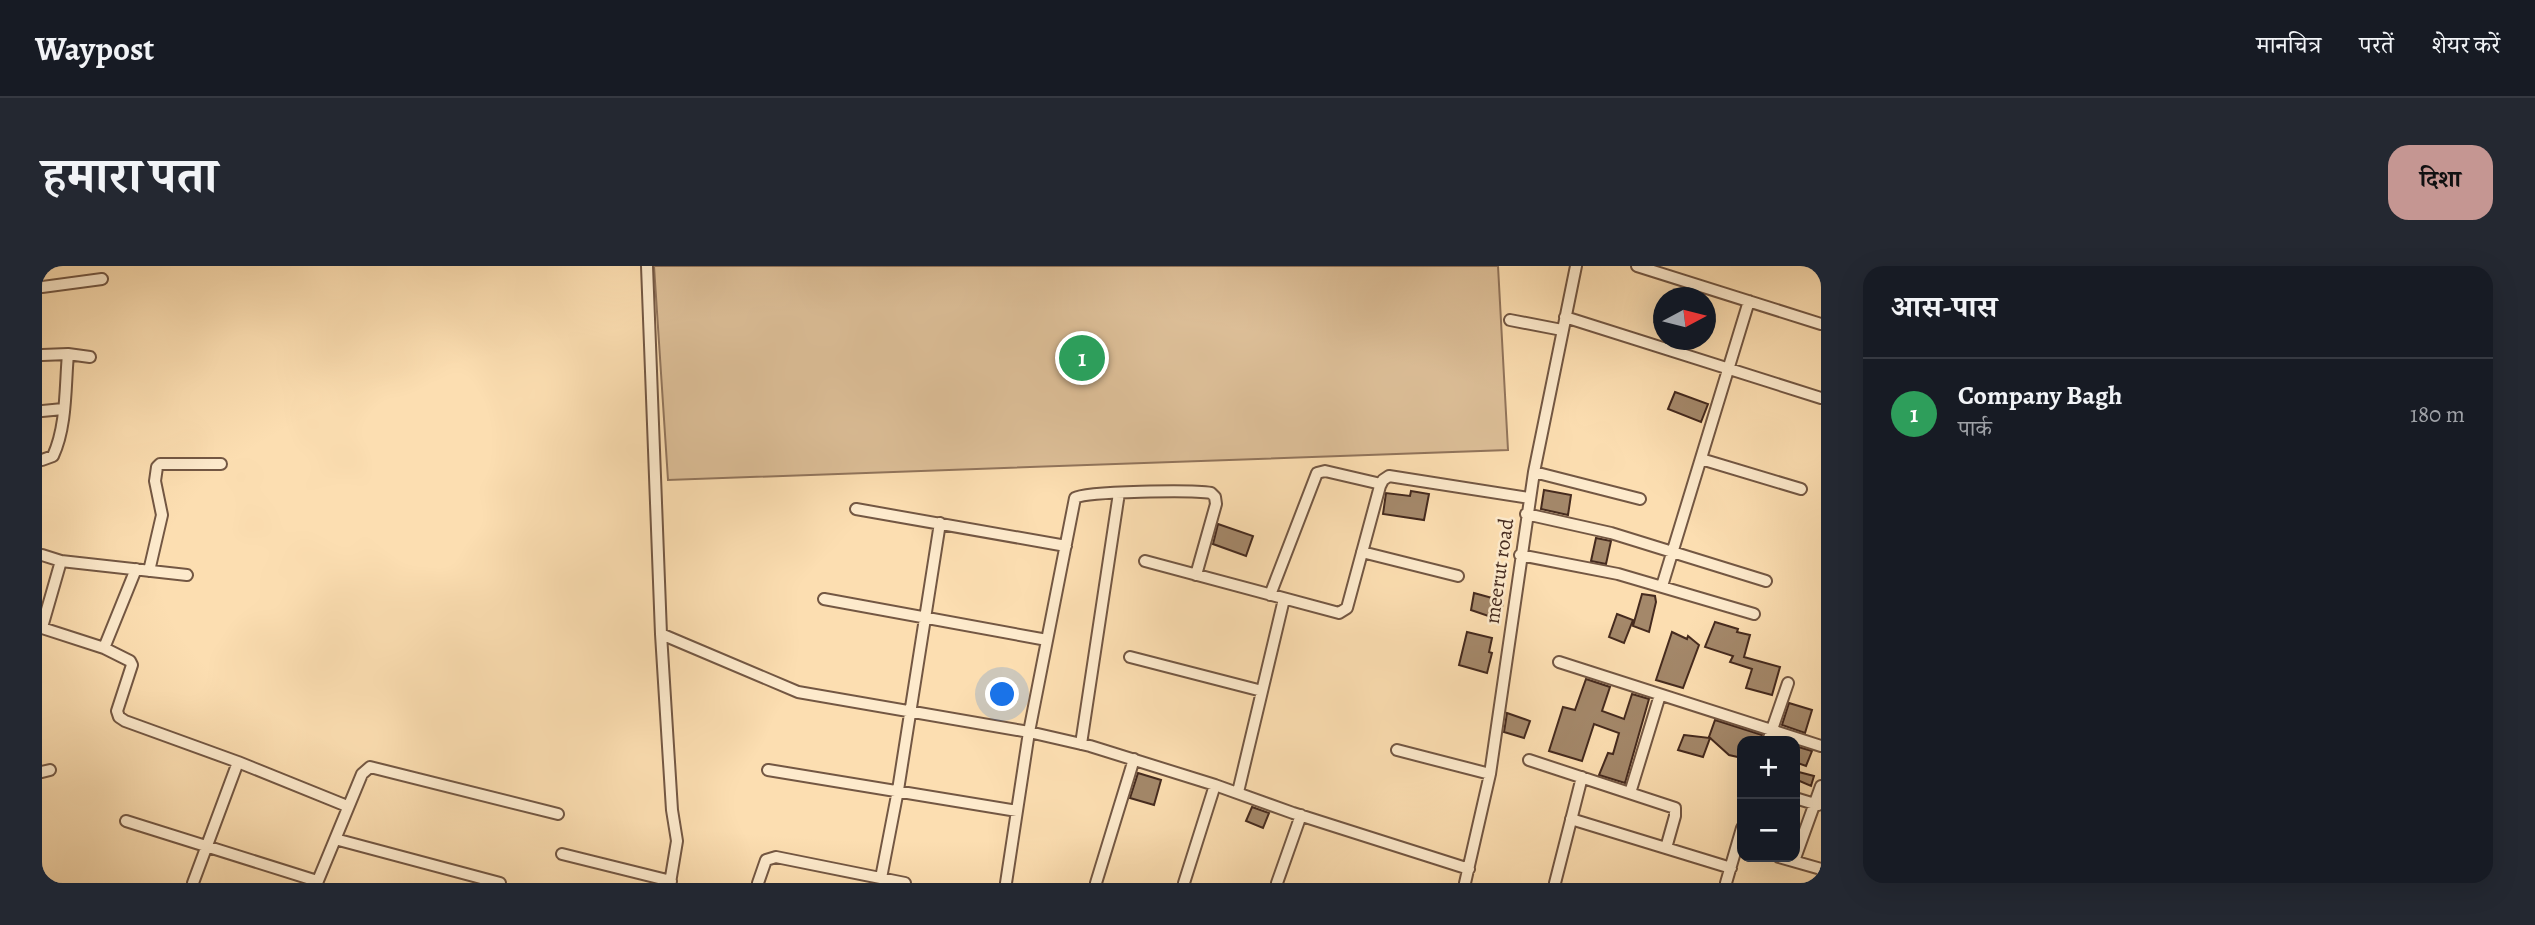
<!DOCTYPE html>
<html lang="hi">
<meta charset="utf-8">
<style>
body{margin:0;font-family:Alegreya,"Noto Serif Devanagari",serif;background:#242831;color:#f1f3f6}
.controls{position:absolute;right:21px;bottom:21px;display:grid;overflow:hidden;border-radius:14px;box-shadow:0 7px 28px #0002}
.controls button{width:63px;height:63px;display:grid;place-items:center;padding:0;border:0;border-bottom:2px solid #363941;background:#171b24;color:#f1f3f6;font:35px sans-serif}
.compass{position:absolute;left:1611px;top:21px;width:63px;height:63px;border-radius:50%;background:#171b24;box-shadow:0 7px 28px #0002;rotate:83deg}
.you{position:absolute;left:961px;top:429px;width:24px;height:24px;margin:-18px;border:5px solid #fff;border-radius:50%;background:#1a73e8;box-shadow:0 0 0 10px #1a73e833}
.badge{display:grid;place-items:center;width:46px;height:46px;border-radius:50%;background:#c59692;color:#fff;font-size:23px;font-weight:700}
.pin{position:absolute;translate:-50% -50%;border:4px solid #fff;box-shadow:0 2px 7px #0006}
.list{margin:0;padding:0;list-style:none}
h2{display:flex;justify-content:space-between;align-items:center;height:91px;margin:0;padding:0 28px;font-size:30px}
h2 small{font-size:23px;font-weight:400;color:#9ea1a6}
.list li{display:grid;grid-template-columns:46px 1fr auto;gap:21px;align-items:center;box-sizing:border-box;height:112px;padding:0 28px;border-top:2px solid #363941}
.list b{display:block;font-size:26px;white-space:nowrap}
.list p{margin:0;font-size:23px;white-space:nowrap;color:#9ea1a6}
.list em{font-size:23px;font-style:normal;color:#9ea1a6}
.map{position:relative;flex:none;width:1779px;height:617px;overflow:hidden;border-radius:21px}
header{display:flex;align-items:center;gap:42px;box-sizing:border-box;height:98px;padding:0 35px;background:#171b24;border-bottom:2px solid #363941}
header strong{font-size:33px}
nav{display:flex;gap:38px;margin-inline-start:auto;font-size:24px}
.intro{display:flex;align-items:center;justify-content:space-between;box-sizing:border-box;height:168px;padding:0 42px}
h1{margin:0;font-size:49px}
.button{padding:18px 32px;border-radius:21px;background:#c59692;color:#111;font-size:24px;font-weight:700}
main{display:flex;gap:42px;padding:0 42px}
aside{flex:1;background:#171b24;border-radius:21px;box-shadow:0 7px 28px #0002}
.map>svg:first-child{display:block}
.green{fill:#ddbf98;stroke:#91745b;stroke-width:2}
.building{fill:#a4886a;stroke:#452a1e;stroke-width:2}
.lines{fill:none;stroke-linecap:round;stroke-linejoin:round}
.street-casing{stroke:#735743;stroke-width:14}
.street{stroke:#fdeacc;stroke-width:10}
.labels{text-anchor:middle;dominant-baseline:central;stroke-width:5;stroke-linejoin:round;paint-order:stroke}
.street-label{font-size:21px;fill:#452a1e;stroke:#fdeacc}
</style>
<header>
<strong>Waypost</strong>
<nav><a>मानचित्र</a><a>परतें</a><a>शेयर करें</a></nav>
</header>
<div class="intro"><h1>हमारा पता</h1><a class="button">दिशा</a></div>
<main>
<div class="map">
<svg width="1779" height="617" viewBox="0 0 1779 617">
<rect width="100%" height="100%" fill="#fcdeb1"/>
<filter id="stains"><feTurbulence type="fractalNoise" baseFrequency=".00286" numOctaves="4"/><feColorMatrix values="0 0 0 0 .2 0 0 0 0 .09 0 0 0 0 .02 0 0 0 .5 -.17"/></filter>
<radialGradient id="worn" r=".72"><stop offset=".6" stop-color="#630" stop-opacity="0"/><stop offset="1" stop-color="#630" stop-opacity=".3"/></radialGradient>
<path class="green" d="M612,0h844l10,184 -840,30z"/>
<path class="building" d="M1633,126l33,12 -7,18 -33,-13z
M1502,224l27,5 -3,20 -27,-6z
M1369,225l18,3 -5,26 -41,-6 3,-21 24,3z
M1176,258l35,12 -7,20 -33,-12z
M1554,272l15,3 -5,23 -15,-3z
M1432,327l29,8 -3,19 -29,-10z
M1600,328l13,2 1,6 -7,30 -16,-6z
M1575,348l16,6 -9,23 -15,-6z
M1673,356l23,7 -1,3 13,3 -6,22 36,10 -8,28 -26,-7 6,-19 -22,-7 3,-6 -28,-9z
M1425,366l25,6 -3,14 3,1 -5,20 -28,-8z
M1630,366l15,7 1,-3 11,9 -16,43 -27,-8z
M1544,413l24,8 -8,24 22,8 8,-25 17,5 -24,84 -26,-8 9,-22 5,1 6,-21 -25,-9 -12,37 -33,-10 14,-44 12,3z
M1747,437l23,7 -7,23 -23,-8z
M1465,447l23,8 -6,17 -20,-6z
M1673,454l47,15 -2,6h-18v17l-13,-3 -20,-18z
M1642,469l26,3 -7,19 -25,-7z
M1753,480l17,5 -6,15 -11,-4z
M1753,505l19,5 -3,10 -16,-7z
M1096,507l23,7 -7,25 -24,-7z
M1210,541l17,6 -6,15 -17,-7z"/>
<g class="lines">
<g class="street-casing">
<path id="street" d="M605,0l14,368 11,176 5,31 -7,42
M1595,0l184,58
M0,21l60,-8
M1523,51l256,81
M1468,54l52,10
M0,89l26,-1 22,3
M0,145l21,-2
M1659,193l100,30
M0,194l11,-4c14,-30 12,-70 15,-102
M1492,206l106,27
M814,243l210,37
M1484,248l85,19 155,48
M1320,286l96,24
M0,289l19,6 126,14
M1478,289l98,19 136,40
M1103,295l194,52 8,-5 33,-122 3,-6 6,-4 140,22
M107,305l13,-56 -7,-34 2,-14 3,-3h61
M1620,320l87,-285
M1228,329l47,-122 8,-2 56,13
M782,333l223,41
M0,361l19,-66
M0,362l62,20 26,13 2,4 -15,46 2,6 6,4 113,41 109,44
M619,368l137,58 231,40 61,14 125,39 78,28 176,56
M62,382l32,-79
M1088,391l132,34
M1517,396l262,84
M1726,475l20,-58
M1039,478l38,-251
M1355,484l93,24
M1487,494l146,48v8l-9,32
M726,504l249,41
M0,506l8,-2
M1196,526l46,-193
M1588,527l30,-98
M1753,532l23,7
M1529,553l160,49
M84,555l191,60
M293,573l165,44
M520,588l109,27
M1737,591l42,12
M1752,595l27,-75
M839,612l17,-88 42,-267
M151,617l45,-121
M275,617l45,-109 8,-7 188,47
M716,617l8,-23 10,-3 129,26
M964,617l23,-151 46,-234c11,-7 119,-8 136,-5l4,4 1,7 -20,71
M1054,617l38,-124
M1142,617l31,-98
M1235,617l24,-68
M1423,617l25,-109 44,-302 42,-206
M1513,617l27,-106
M1684,617l16,-55"/>
</g>
<use href="#street" class="street"/>
</g>
<g class="labels">
<g class="street-label">
<text transform="translate(1457 305) rotate(-82)">meerut road</text>
</g>
</g>
<rect width="100%" height="100%" filter="url(#stains)"/>
<rect width="100%" height="100%" fill="url(#worn)"/>
</svg>
<div class="controls">
<button>+</button>
<button>−</button>
</div>
<svg class="compass" viewBox="-18 -18 36 36"><path d="M0-13l5 13h-10z" fill="#e53935"/><path d="M0 13l5-13h-10z" fill="#9ea1a6"/></svg>
<div class="you"></div>
<div class="pin badge" style="left:1040px;top:92px;background:#2e9e5b">1</div>
</div>
<aside>
<h2>आस-पास<small></small></h2>
<ul class="list">
<li><span class="badge" style="background:#2e9e5b">1</span><div><b>Company Bagh</b><p>पार्क</p></div><em>180 m</em></li>
</ul>
</aside>
</main>
